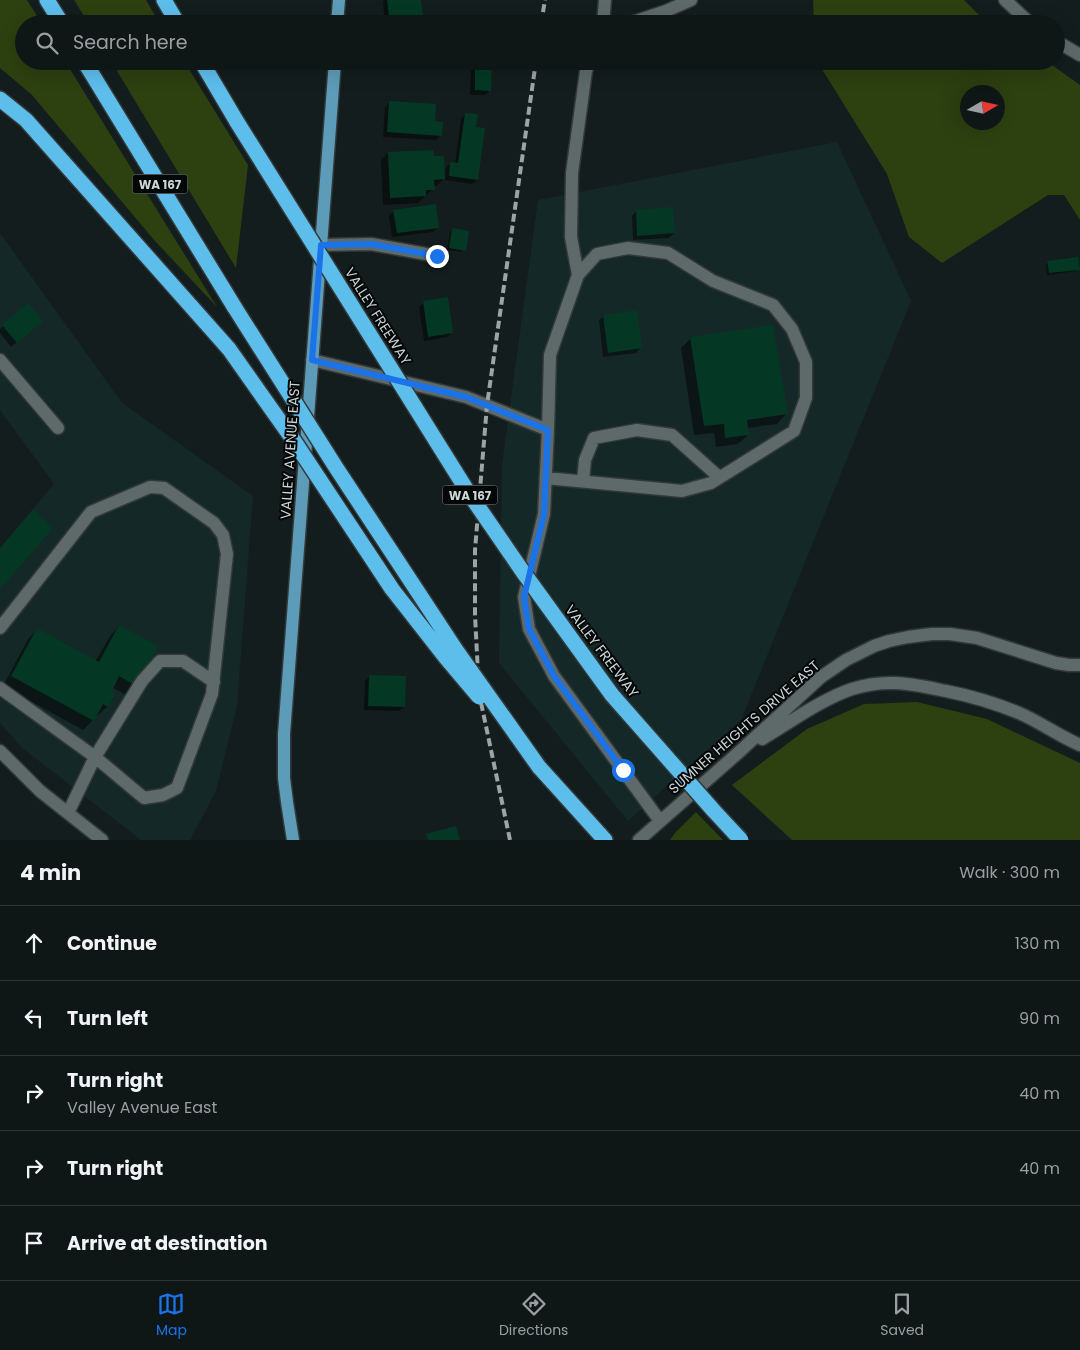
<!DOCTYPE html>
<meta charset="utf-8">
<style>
body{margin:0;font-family:Poppins,sans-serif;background:#1c2323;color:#f1f3f6}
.compass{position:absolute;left:960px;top:85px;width:45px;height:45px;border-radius:50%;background:#0e1616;box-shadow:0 5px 20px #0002;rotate:81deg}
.stop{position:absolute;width:15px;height:15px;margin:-11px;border:4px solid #1a73e8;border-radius:50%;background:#fff}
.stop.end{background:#1a73e8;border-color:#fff;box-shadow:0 1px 5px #0008}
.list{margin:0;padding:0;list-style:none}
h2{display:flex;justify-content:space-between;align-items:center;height:65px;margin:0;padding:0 20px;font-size:21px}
h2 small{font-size:16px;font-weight:400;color:#9b9fa1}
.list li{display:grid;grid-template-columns:32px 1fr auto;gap:15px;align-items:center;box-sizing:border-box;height:75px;padding:0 20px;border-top:1px solid #2e3535}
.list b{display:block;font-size:19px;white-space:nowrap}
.list p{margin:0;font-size:16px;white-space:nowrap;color:#9b9fa1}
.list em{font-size:16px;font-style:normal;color:#9b9fa1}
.icon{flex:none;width:28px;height:28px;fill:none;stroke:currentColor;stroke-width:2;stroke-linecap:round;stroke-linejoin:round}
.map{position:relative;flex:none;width:1080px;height:840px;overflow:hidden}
.search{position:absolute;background:#0e1616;box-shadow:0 5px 20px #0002;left:15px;right:15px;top:15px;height:55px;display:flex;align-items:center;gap:12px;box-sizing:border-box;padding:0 18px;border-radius:28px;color:#9b9fa1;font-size:19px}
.sheet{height:440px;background:#0e1616}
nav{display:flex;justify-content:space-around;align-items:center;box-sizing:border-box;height:70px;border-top:1px solid #2e3535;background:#0e1616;font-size:14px;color:#9b9fa1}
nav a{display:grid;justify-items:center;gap:2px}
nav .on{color:#1a73e8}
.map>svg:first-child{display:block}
.built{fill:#152828}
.green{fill:#2d4010;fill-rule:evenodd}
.shadow{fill:#0007}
.building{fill:#043825}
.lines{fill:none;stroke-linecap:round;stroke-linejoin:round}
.minor-casing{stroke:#333939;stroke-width:15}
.major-casing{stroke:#333939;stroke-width:15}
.highway-casing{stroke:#333939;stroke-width:18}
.minor{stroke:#5e6a6a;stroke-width:12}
.major{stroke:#5d9cb8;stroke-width:12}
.highway{stroke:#5dbeec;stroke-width:15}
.rail{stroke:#9ca4a4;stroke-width:4;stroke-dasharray:8 4;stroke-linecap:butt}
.highway-bridge-casing{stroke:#333939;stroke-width:18;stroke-linecap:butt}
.highway-bridge{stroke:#5dbeec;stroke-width:15}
.route{stroke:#1a73e8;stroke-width:6}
.labels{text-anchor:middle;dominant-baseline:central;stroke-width:4;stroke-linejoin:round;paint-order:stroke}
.shield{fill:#040707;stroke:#919696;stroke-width:1}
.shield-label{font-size:12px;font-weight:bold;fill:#cdd4d4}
.street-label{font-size:14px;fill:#cdd4d4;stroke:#040707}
</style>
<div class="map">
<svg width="1080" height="840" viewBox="0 0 1080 840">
<rect width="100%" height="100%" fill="#131d1d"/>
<path class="built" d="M837,142l74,159 -170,419 -113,101 -129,-158 3,-198 36,-265z
M0,233l122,170 131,93 -16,210 -21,85 -26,49h-49l-120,-93 -21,-24v-175l54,-64 -54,-74z"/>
<path class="green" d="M0,0h27l15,24h-18v37h41l152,246 -62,-66 -123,-146 -32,-27z
M74,0h72l14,24h-71z
M813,0h151l24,24h-174z
M111,61h73l64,104 -12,103z
M817,61h228l4,2 31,22v135l-16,-25h-16l-106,68 -33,-26 -22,-63zM968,92h30v30h-30z
M917,702l70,17 93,44v77h-288l-60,-55 75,-56 57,-25z
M696,812l27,28h-53l5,-7z"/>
<path class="shadow" d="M384,0h36l2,24h-37l-2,-23z
M475,61h16l-1,29 -5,5h-15l1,-31z
M390,102l43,20 8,13 -5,5 -53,-3 2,-30z
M465,114l9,14 3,52 -5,4 -27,-4v-2l-9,8h-3v3l-15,14 -35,2 -2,-45 7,-7 44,-2 1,6 11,20h1l1,-9 5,-5 4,1 6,-45z
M394,211l44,16 -5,5 -41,5 -3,-21z
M636,211l38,22 -5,5 -36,2 -1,-24z
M452,230l12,20 -2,2 -15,-2 3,-18z
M1048,262l30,7 -2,2 -29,4 -1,-11z
M424,302l28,31 -5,4 -23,4 -5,-34z
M28,305l9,20 -26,22 -11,-14v-4z
M604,316l36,32 -4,5 -33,4 -4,-37z
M691,338l95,76 -9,10 -30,4 1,7 -10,9 -22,3 -2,-14 -20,2 -13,-87z
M119,626l16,59 -9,10 -14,-8 -2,5 4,2 -7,13 -10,9 -2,-1 -2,5 -10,10 -80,-44 25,-47 9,-9 58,32 15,-26z
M370,676l34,31 -5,4 -35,-1 1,-29z"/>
<path class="building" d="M387,0h34l3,24h-34z
M475,61h17l-1,30 -16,-1z
M389,101l47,3 -1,17 8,1 -1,14 -55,-4z
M465,113l13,1 -2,13 9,1 -7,52 -29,-4 1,-14 8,1z
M433,150l1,6h10l1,23 -11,1 1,10h-9v6l-36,2 -2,-46z
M436,204l3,24 -42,5 -4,-23z
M673,207l2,26 -38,3 -1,-26z
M452,228l17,3 -3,20 -17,-3z
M1078,257l2,13 -31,3 -2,-12z
M448,297l5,36 -25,4 -5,-36z
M28,303l15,18 -26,22 -15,-18z
M637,310l5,38 -34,5 -5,-38z
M773,325l15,89 -41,6 2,15 -24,3 -1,-14 -20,2 -14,-89z
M33,510l20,18 -53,61v-41z
M119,625l39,21 -22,40 -17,-10 -7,15 3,3 -7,13 -5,-3 -9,17 -83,-45 26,-48 62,34z
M369,675l37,1 -1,31 -37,-1z
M456,826l4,14h-32l-2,-6z"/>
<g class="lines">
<g class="minor-casing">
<path id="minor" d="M1005,0l26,24
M603,24l2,-24
M627,24l39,-13 25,-11
M1056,41l24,14
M321,245l50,-1 66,12
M578,275l-7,-38 1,-64 14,-102 4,-10
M0,360l58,68
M312,360l154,37 82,33
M546,478l136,13 29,-8 83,-52 12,-33v-36l-14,-33 -19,-24 -60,-24 -45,-28 -40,-5 -31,6 -19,21 -28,80 -2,75 -4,84 -20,83 5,32 25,47 106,145
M583,481l2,-21 9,-22 43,-8 35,5 47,42
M0,628l91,-116 59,-25 14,1 50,35 9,12 4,19 -15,140 -35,94 -14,7 -19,3 -49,-41 -95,-69
M762,739c27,-16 60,-40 90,-50 35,-11 59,-5 94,2 25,5 49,12 73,22 21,9 40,23 61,32
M0,751l40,40 62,49
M68,813l27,-56 47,-76 18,-20h23l31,21
M639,840l99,-87 83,-76 25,-17 28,-14 15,-5 19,-4 24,-3h18l27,4 79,25 13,2h11"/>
</g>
<g class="major-casing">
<path id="major" d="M337,24l2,-24
M293,840l-6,-38 -3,-24v-44l51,-673"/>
</g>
<g class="highway-casing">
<path id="highway" d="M47,0l15,24
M164,0l14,24
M84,61l151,247
M201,61l36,61
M0,99l26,21 203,229
M539,767l66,73"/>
</g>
<use href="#minor" class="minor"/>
<use href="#major" class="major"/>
<use href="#highway" class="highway"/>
<path class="rail" d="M541,24l4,-24
M510,840l-31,-147 -4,-78v-65l12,-145 49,-344"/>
<g class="highway-bridge-casing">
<path id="highway-bridge" d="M237,122l231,370 55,80 89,123 102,116 27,29
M235,308l102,161 119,181 83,117
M229,349l65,92 98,148 54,69 33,39"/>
</g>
<use href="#highway-bridge" class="highway-bridge"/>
</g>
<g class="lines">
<path class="route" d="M437,256l-66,-12 -50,1 -9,115 154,37 82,33 -4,84 -20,83 5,32 25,47 69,94"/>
</g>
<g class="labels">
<g class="shield">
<rect x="132.5" y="174.5" width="55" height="19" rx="4"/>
<rect x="442.5" y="485.5" width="55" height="19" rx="4"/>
</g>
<g class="shield-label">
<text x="160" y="184">WA 167</text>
<text x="470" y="495">WA 167</text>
</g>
<g class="street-label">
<text transform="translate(378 316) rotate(58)">VALLEY FREEWAY</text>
<text transform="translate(290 450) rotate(-86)">VALLEY AVENUE EAST</text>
<text transform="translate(602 651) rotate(53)">VALLEY FREEWAY</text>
<text transform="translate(744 727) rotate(-41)">SUMNER HEIGHTS DRIVE EAST</text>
</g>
</g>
</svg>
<svg class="compass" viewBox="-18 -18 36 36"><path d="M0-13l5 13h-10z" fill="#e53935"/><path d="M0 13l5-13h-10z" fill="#9b9fa1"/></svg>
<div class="stop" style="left:623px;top:770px"></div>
<div class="stop end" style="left:437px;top:256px"></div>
<div class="search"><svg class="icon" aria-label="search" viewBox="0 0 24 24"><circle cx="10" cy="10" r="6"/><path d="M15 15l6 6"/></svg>Search here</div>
</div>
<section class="sheet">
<h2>4 min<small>Walk · 300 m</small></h2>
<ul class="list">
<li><svg class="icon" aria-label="ahead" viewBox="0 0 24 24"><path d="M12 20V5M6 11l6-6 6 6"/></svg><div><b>Continue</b></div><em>130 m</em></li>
<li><svg class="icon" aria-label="left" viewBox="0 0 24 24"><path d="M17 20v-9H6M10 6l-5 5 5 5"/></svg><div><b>Turn left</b></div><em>90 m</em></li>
<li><svg class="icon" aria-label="right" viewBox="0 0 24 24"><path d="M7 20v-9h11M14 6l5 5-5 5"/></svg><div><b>Turn right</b><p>Valley Avenue East</p></div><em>40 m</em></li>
<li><svg class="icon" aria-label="right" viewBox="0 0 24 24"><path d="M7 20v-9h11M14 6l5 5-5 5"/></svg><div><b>Turn right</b></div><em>40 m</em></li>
<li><svg class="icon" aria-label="arrive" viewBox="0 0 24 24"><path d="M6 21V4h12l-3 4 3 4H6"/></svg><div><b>Arrive at destination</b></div></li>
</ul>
</section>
<nav>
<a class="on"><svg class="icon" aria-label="map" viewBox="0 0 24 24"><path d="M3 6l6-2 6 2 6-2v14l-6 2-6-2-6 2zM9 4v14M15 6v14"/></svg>Map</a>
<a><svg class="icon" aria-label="directions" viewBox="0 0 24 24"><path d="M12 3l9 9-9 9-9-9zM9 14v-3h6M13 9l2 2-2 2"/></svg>Directions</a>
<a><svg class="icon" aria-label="saved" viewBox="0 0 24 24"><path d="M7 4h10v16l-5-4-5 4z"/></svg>Saved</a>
</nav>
